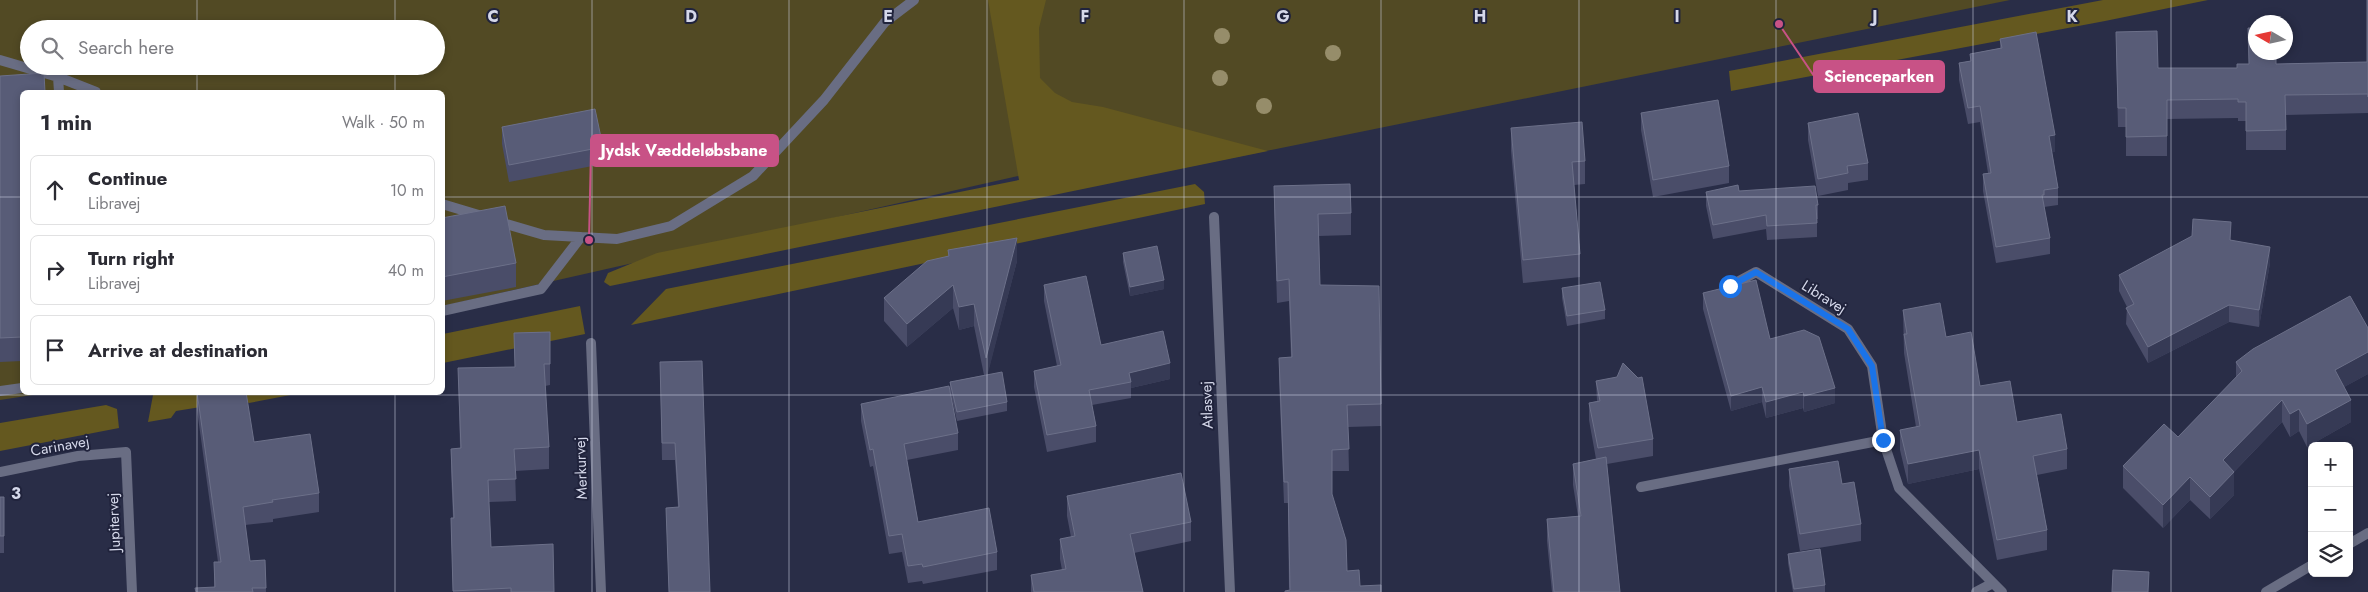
<!DOCTYPE html>
<meta charset="utf-8">
<style>
body{margin:0;font-family:Jost,sans-serif;background:#f7f7f7;color:#2b2b33}
.controls{position:absolute;right:15px;bottom:15px;display:grid;overflow:hidden;border-radius:8px;box-shadow:0 2px 8px #0003}
.controls button{width:45px;height:45px;display:grid;place-items:center;padding:0;border:0;border-bottom:1px solid #e1e1e2;background:#fff;color:#2b2b33;font:25px sans-serif}
.compass{position:absolute;left:2248px;top:15px;width:45px;height:45px;border-radius:50%;background:#fff;box-shadow:0 2px 8px #0003;rotate:279deg}
.stop{position:absolute;width:15px;height:15px;margin:-11px;border:4px solid #1a73e8;border-radius:50%;background:#fff}
.stop.end{background:#1a73e8;border-color:#fff;box-shadow:0 1px 5px #0008}
.list{margin:0;padding:0;list-style:none}
h2{display:flex;justify-content:space-between;align-items:center;height:65px;margin:0;padding:0 20px;font-size:21px}
h2 small{font-size:16px;font-weight:400;color:#7c7c81}
.list li{display:grid;grid-template-columns:32px 1fr auto;gap:15px;align-items:center;box-sizing:border-box;height:70px;margin:0 10px 10px;padding:0 10px;border:1px solid #e1e1e2;border-radius:8px}
.list b{display:block;font-size:19px;white-space:nowrap}
.list p{margin:0;font-size:16px;white-space:nowrap;color:#7c7c81}
.list em{font-size:16px;font-style:normal;color:#7c7c81}
.icon{flex:none;width:28px;height:28px;fill:none;stroke:currentColor;stroke-width:2;stroke-linecap:round;stroke-linejoin:round}
.map{position:relative;flex:none;width:2368px;height:592px;overflow:hidden}
.search{position:absolute;background:#fff;box-shadow:0 2px 8px #0003;left:20px;top:20px;width:425px;height:55px;display:flex;align-items:center;gap:12px;box-sizing:border-box;padding:0 18px;border-radius:28px;color:#7c7c81;font-size:19px}
.panel{position:absolute;background:#fff;box-shadow:0 2px 8px #0003;left:20px;top:90px;width:425px;height:305px;border-radius:8px}
.map>svg:first-child{display:block}
.green{fill:#524a24;fill-rule:evenodd}
.forest{fill:#64581f}
.lines{fill:none;stroke-linecap:round;stroke-linejoin:round}
.lane{stroke:#696d83;stroke-width:10}
.street{stroke:#696d83;stroke-width:10}
.tree{fill:#968d6a}
.wall{fill:#4a4d69}
.shaded-wall{fill:#363a55}
.building{fill:#585c77;stroke:#6c7089}
.route{stroke:#1a73e8;stroke-width:6}
.grid{fill:none;stroke:#d5d8ea;stroke-width:1;stroke-opacity:0.55}
.labels{text-anchor:middle;dominant-baseline:central;stroke-width:4;stroke-linejoin:round;paint-order:stroke}
.street-label{font-size:15px;fill:#d5d8ea;stroke:#20233c}
.grid-label{font-size:16px;text-anchor:middle;font-weight:bold;fill:#d5d8ea;stroke:#20233c;stroke-width:4;stroke-linejoin:round;paint-order:stroke}
.leader{fill:none;stroke:#c85286;stroke-width:2}
.callout-dot{fill:#c85286;stroke:#20233c;stroke-width:2}
.callout{fill:#c85286;stroke:#c85286;stroke-width:2}
.callout-label{font-size:16px;text-anchor:middle;font-weight:bold;fill:#fff}
</style>
<div class="map">
<svg width="2368" height="592" viewBox="0 0 2368 592">
<rect width="100%" height="100%" fill="#292d47"/>
<path class="green" d="M0,0h2010l-980,199 -3,-25 -584,132 -1,-214h-420v300l24,1 -46,7zM29,29h407v37h-407z"/>
<path class="forest" d="M988,0h58l-7,28 1,50 15,15 17,9 31,5 165,44 -658,135 -6,-4 4,-9 49,-20 362,-73z
M2103,0h105l-103,21 -374,70 -2,-20z
M1195,184l9,8 1,12 -574,121 35,-36z
M580,306l5,28 -142,29v-29z
M163,393h138l-52,10 -5,-3 -68,11 -5,7 -23,4 5,-27z
M106,405l11,4 2,19 -119,23v-28z"/>
<g class="lines">
<path class="lane" d="M0,60l58,17 38,15
M58,77l1,15
M442,204l40,12
M496,221l48,14 73,4 54,-13 82,-50 71,-76 61,-78 29,-22
M442,311l99,-22 40,-52
M0,391l22,-3
M1641,487l242,-47"/>
<path class="street" d="M1214,217l16,375
M1730,286l26,-14 92,57 24,37 11,74 16,48 103,104
M591,343l10,249
M0,472l78,-16 48,-4 6,140
M2349,544l19,-11
M1976,592l17,-9
M2266,592l46,-27"/>
</g>
<g class="tree">
<circle cx="1222" cy="36" r="8"/>
<circle cx="1333" cy="53" r="8"/>
<circle cx="1220" cy="78" r="8"/>
<circle cx="1264" cy="106" r="8"/>
</g>
<path class="wall" d="M2368,0v116v-3l-82,2v35h-40v-29h-8v-3l-71,1v37h-41v-29h-8l-2,-76 42,17h79l39,-4 91,-2z
M2000,39l55,113h-3l6,36v17l-14,2 6,31v16l-54,9 -13,-72v-17l5,-1 -8,-51 -12,2 -9,-44v-17l11,-2v-7l30,-6z
M0,76l22,16v269l-22,1z
M1641,113l88,53v17l-76,14 -12,-67z
M1808,123l60,40v17l-20,3v7l-30,6 -10,-56z
M502,127l101,20v17l-94,18 -7,-38z
M1511,128l74,33v23l-11,1 6,69v23l-57,6 -12,-132z
M1274,186l77,27v22l-32,1 1,49 61,119v22l-33,1 1,44h-17l-43,119 -1,-87h-4l-5,-123v-22l12,-1 -2,-56 -12,2 -3,-95z
M1739,191l79,14v14h-1v18l-50,3 -1,-11 -53,10 -7,-33v-14z
M442,218l74,45v24l-74,14z
M2231,240l39,23 -11,64 -30,-5 -81,41 -22,-39 1,-17 -8,-16v-16z
M948,250l69,11 -30,114 20,27v9l-50,10 -7,-30v-9l34,-7 -10,-49 -15,4 -6,-22 -46,39 -23,-26v-23l64,-42z
M1123,253l41,36 -34,7 -7,-34z
M1044,285l57,60 69,34 -39,9v10l-39,7 4,21v16l-49,10 -13,-65v-16l23,-5 -13,-65z
M1562,288l43,22v9l-38,7 -5,-28z
M1703,293l67,46 65,64 -31,9 -1,-4 -37,10 -4,-16 -31,9 -28,-102z
M1903,310l43,27 34,49 37,36 50,27v20l-30,6 10,55v20l-50,10 -18,-91 -71,15 -8,-34v-20l16,-3 -12,-74z
M2368,328v46l-24,13 7,35 -44,25 -8,-16 -9,6 -8,-15 -48,50v23l-24,24 -20,-19 -27,28 -40,-40v-22l55,-29 58,-59v-16z
M550,332v53l-5,1 4,61v22l-34,2 1,30 -27,1 2,45 63,45h-101l-2,-74h2l-2,-47v-22l9,-1 -2,-80 57,-1 -1,-34z
M660,362l50,230h-41l-3,-84 12,-1 -3,-47h-13z
M1596,381l57,58v17l-46,8 13,128h-68l-5,-51v-22l31,-3 -5,-31v-21l23,-5 -7,-39v-17l8,-2z
M197,392l57,50 65,51v19l-46,7v3l-28,3 5,36 15,-1 1,32h-71l19,-5v-25h4l-21,-152z
M861,404l97,29v17l-51,10 11,62 79,30v18l-74,14 -1,-3 -14,2 -6,-31 -13,2 -16,-88 -3,1 -9,-46z
M1789,469l53,15 19,40v17l-61,10 -11,-65z
M1067,496l124,26v19l-57,12 9,39h-112v-17l31,-5 -2,-11v-20l11,-2 -4,-21z
M0,497h4v56h-4z
M1788,554l37,31v7h-32l-5,-29z"/>
<path class="shaded-wall" d="M2055,135v17l-6,1v-17z
M1017,238v23l-31,120v-23z
M2270,247v16l-11,64v-17z
M1164,280v9l-34,7v-9z
M953,285v23l-46,39v-23z
M974,304v22l-15,4v-23z
M2229,305v17l-81,41v-16z
M2368,352v22l-33,18v-22z
M1170,363v16l-39,9v-6l-2,-9z
M1762,387v15l-31,9v-15z
M1835,388v15l-31,9v-16z
M1803,392v16l-37,10v-16z
M2282,400v22l-59,61v-23z
M2351,400v22l-44,25v-23z
M2299,409v22l-9,6v-23z
M1979,450v19l-71,15v-20z
M2234,472v23l-24,24v-22z
M2190,477v23l-27,28v-23z"/>
<path class="building" d="M2367,0h1v97v-3l-83,1 1,35 -40,1v-29h-8v-3l-71,1v36l-41,1v-29h-8l-2,-76 41,-1 1,37h79v-4h12l-1,-36h8v24h20v12l91,-2z
M2036,32l19,103 -6,1 9,52 -14,2v5h-2l8,43 -54,9 -13,-73 8,-1 -11,-67 -12,2 -9,-45 12,-2 -1,-7 32,-6 -2,-9z
M44,73l1,19h-23v245l-22,1v-262z
M1718,100l11,66 -76,14 -12,-67z
M595,109l8,38 -94,18 -7,-38z
M1858,113l10,50 -21,3 1,7 -30,6 -10,-56z
M1582,122l3,39 -13,1 8,92 -57,6 -12,-132z
M1350,184l1,29 -33,1 2,71 59,1 2,118 -34,1 2,44 -17,1v44l14,46 1,31 12,-1 1,16 21,-1v7h-96v-1l5,-1 -2,-108h-4l-5,-124 13,-1 -3,-78 -12,2 -3,-95z
M1738,185l1,6 76,-5 3,19h-2l1,18 -50,3 -1,-11 -53,10 -7,-33z
M505,206l11,57 -74,14v-59z
M2193,219l38,3 -1,18 40,7 -11,63 -30,-5 -81,42 -22,-39 8,-4 -15,-29 73,-39z
M1017,238l-31,120 -12,-54 -15,3 -6,-22 -46,39 -23,-26 43,-37 22,-5 -1,-6z
M1157,246l7,34 -34,7 -7,-34z
M1086,276l15,69 62,-14 7,32 -41,10 2,9 -42,8 7,36 -49,9 -13,-64 27,-6 -17,-80z
M1756,280l14,59 34,-9 15,7 16,51 -31,8 -1,-4 -37,10 -4,-15 -31,9 -28,-103z
M1600,282l5,28 -38,6 -5,-28z
M2350,296l18,32v24l-33,18 16,30 -44,24 -8,-15 -9,5 -8,-14 -59,60 11,12 -24,25 -20,-20 -27,28 -40,-39 41,-42 14,13 64,-66 -6,-9 17,-13z
M1940,303l6,34 25,-5 9,54 30,-5 7,41 44,-8 6,35 -34,7 14,74 -50,10 -18,-90 -71,14 -8,-34 20,-4 -16,-92h3l-4,-24z
M550,332v32h-6l5,83 -35,2 2,30 -28,1 3,67 62,-3 1,48h-43v-4l-58,3 -2,-73h3l-3,-69 10,-1 -3,-80 57,-1 -1,-34z
M702,361l8,231h-41l-3,-84 13,-1 -4,-64h-13l-2,-81z
M1623,363l15,15 4,-1 11,62 -55,9 -9,-45 11,-2 -4,-20 21,-4z
M1002,372l5,30 -50,10 -7,-30z
M949,386l9,47 -54,11 14,78 71,-14 8,44 -74,15 -1,-3 -14,2 -6,-32 -13,2 -16,-87 -3,1 -9,-46z
M197,392h49l8,50 56,-8 9,59 -47,7 1,2 -30,5 7,54 15,-1 1,28h-14l1,4h-57l-1,-4 20,-1 -1,-25h7z
M1606,457l14,135h-66l-7,-73 34,-3 -8,-52z
M1838,461l4,23 12,-2 7,42 -61,10 -11,-65z
M1181,473l10,49 -61,12 13,58h-109l-3,-17 35,-6 -6,-30 15,-3 -8,-40z
M0,497h4v39h-4z
M1820,549l5,36 -31,4 -6,-35z
M2113,570l36,2 -1,20h-36z"/>
<g class="lines">
<path class="route" d="M1730,286l26,-14 92,57 24,37 11,74"/>
</g>
<path class="grid" d="M197,0v29M395,0v29M592,0v592M789,0v592M987,0v592M1184,0v592M1381,0v592M1579,0v592M1776,0v592M1973,0v592M2171,0v592M197,66v26M395,66v26M0,197h22M442,197h1926M197,392v200M395,392v200M0,395h2368"/>
<g class="labels">
<g class="street-label">
<text transform="translate(1824 297) rotate(32)">Libravej</text>
<text transform="translate(1207 405) rotate(-92)">Atlasvej</text>
<text transform="translate(60 446) rotate(-10)">Carinavej</text>
<text transform="translate(581 468) rotate(-92)">Merkurvej</text>
<text transform="translate(114 522) rotate(-92)">Jupitervej</text>
</g>
</g>
<g class="grid-label">
<text x="493" y="22">C</text>
<text x="691" y="22">D</text>
<text x="888" y="22">E</text>
<text x="1085" y="22">F</text>
<text x="1283" y="22">G</text>
<text x="1480" y="22">H</text>
<text x="1677" y="22">I</text>
<text x="1875" y="22">J</text>
<text x="2072" y="22">K</text>
<text x="16" y="499">3</text>
</g>
<path class="leader" d="M1779 24L1814 76M589 240L591 151"/>
<g class="callout-dot">
<circle cx="1779" cy="24" r="5"/>
<circle cx="589" cy="240" r="5"/>
</g>
<g class="callout">
<rect x="1814" y="61" width="130" height="31" rx="5"/>
<rect x="591" y="135" width="187" height="31" rx="5"/>
</g>
<g class="callout-label">
<text x="1879" y="82">Scienceparken</text>
<text x="684" y="156">Jydsk Væddeløbsbane</text>
</g>
</svg>
<div class="controls">
<button>+</button>
<button>−</button>
<button><svg class="icon" aria-label="layers" viewBox="0 0 24 24"><path d="M12 4l9 5-9 5-9-5zM3 14l9 5 9-5"/></svg></button>
</div>
<svg class="compass" viewBox="-18 -18 36 36"><path d="M0-13l5 13h-10z" fill="#e53935"/><path d="M0 13l5-13h-10z" fill="#7c7c81"/></svg>
<div class="stop" style="left:1730px;top:286px"></div>
<div class="stop end" style="left:1883px;top:440px"></div>
<div class="search"><svg class="icon" aria-label="search" viewBox="0 0 24 24"><circle cx="10" cy="10" r="6"/><path d="M15 15l6 6"/></svg>Search here</div>
<section class="panel">
<h2>1 min<small>Walk · 50 m</small></h2>
<ul class="list">
<li><svg class="icon" aria-label="ahead" viewBox="0 0 24 24"><path d="M12 20V5M6 11l6-6 6 6"/></svg><div><b>Continue</b><p>Libravej</p></div><em>10 m</em></li>
<li><svg class="icon" aria-label="right" viewBox="0 0 24 24"><path d="M7 20v-9h11M14 6l5 5-5 5"/></svg><div><b>Turn right</b><p>Libravej</p></div><em>40 m</em></li>
<li><svg class="icon" aria-label="arrive" viewBox="0 0 24 24"><path d="M6 21V4h12l-3 4 3 4H6"/></svg><div><b>Arrive at destination</b></div></li>
</ul>
</section>
</div>
